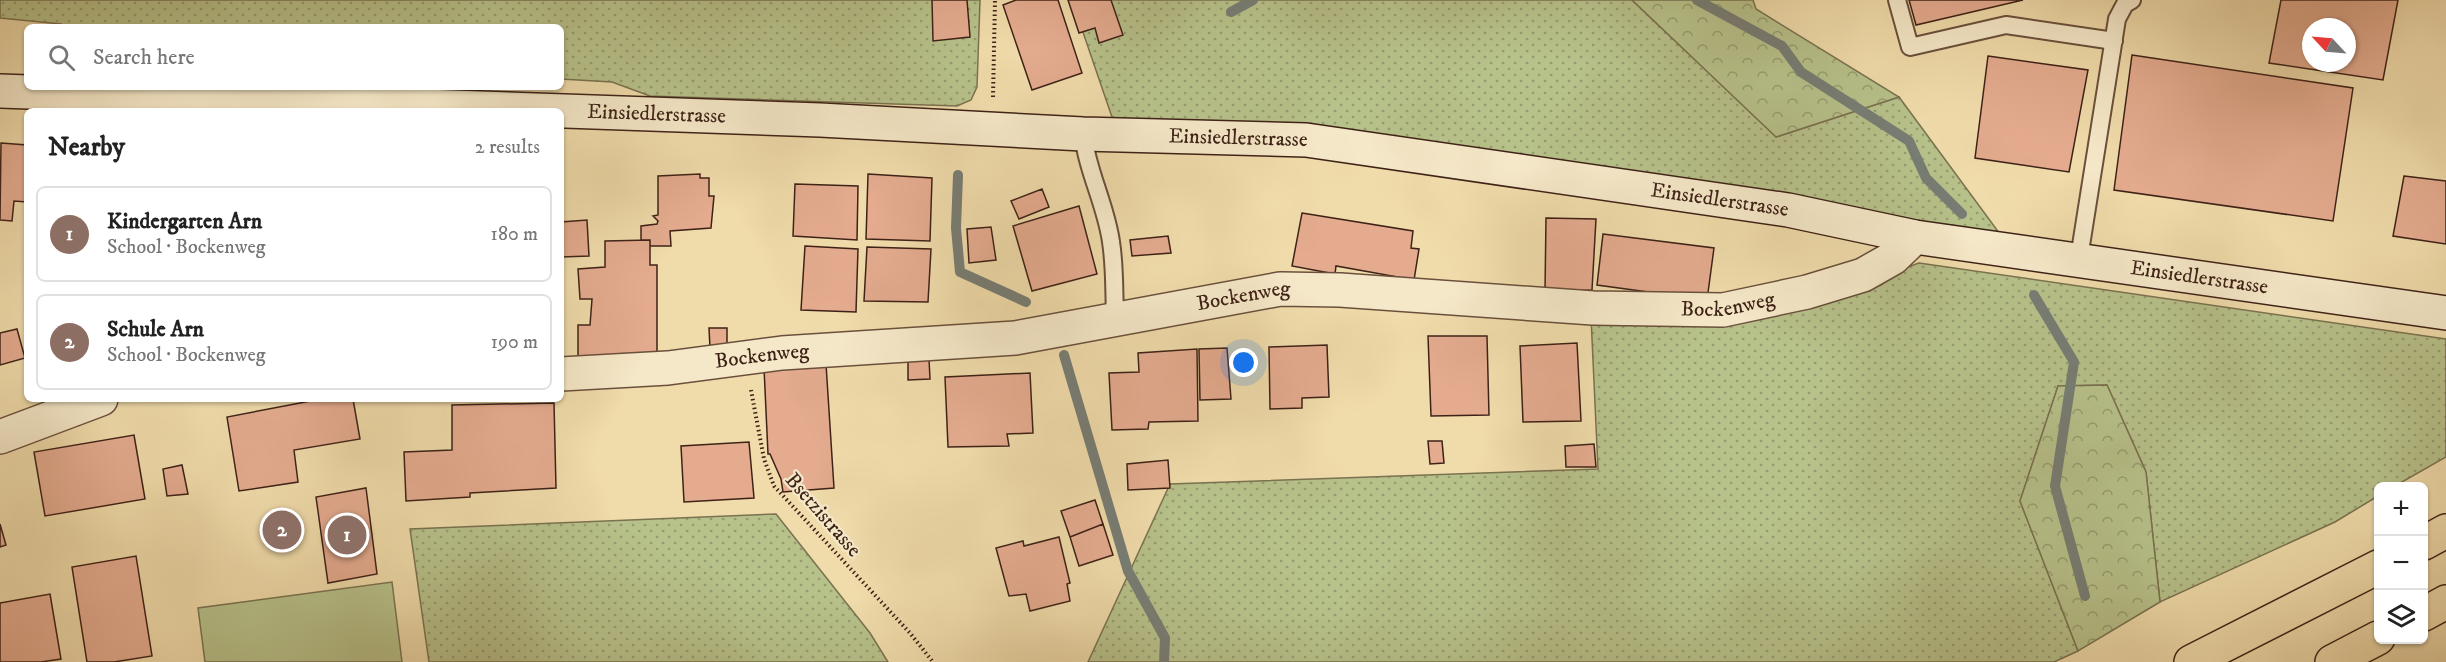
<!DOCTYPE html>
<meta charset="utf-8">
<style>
body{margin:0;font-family:"IM FELL DW Pica",serif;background:#f6f6f6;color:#222}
.controls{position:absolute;right:18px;bottom:18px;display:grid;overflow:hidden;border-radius:9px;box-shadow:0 2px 4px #0004}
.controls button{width:54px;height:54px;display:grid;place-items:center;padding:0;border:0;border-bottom:2px solid #e0e0e0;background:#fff;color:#222;font:30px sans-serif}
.compass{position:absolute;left:2302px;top:18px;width:54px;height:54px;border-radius:50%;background:#fff;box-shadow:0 2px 4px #0004;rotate:296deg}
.you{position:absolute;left:1244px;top:363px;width:21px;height:21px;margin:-15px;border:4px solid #fff;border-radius:50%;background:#1a73e8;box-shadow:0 0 0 9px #1a73e833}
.badge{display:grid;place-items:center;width:39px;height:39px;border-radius:50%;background:#d93025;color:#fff;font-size:20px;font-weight:700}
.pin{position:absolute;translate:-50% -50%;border:3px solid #fff;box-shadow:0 2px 6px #0006}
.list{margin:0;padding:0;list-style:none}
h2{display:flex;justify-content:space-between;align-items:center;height:78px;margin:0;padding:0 24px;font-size:26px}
h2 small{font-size:20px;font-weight:400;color:#767676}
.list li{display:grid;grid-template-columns:39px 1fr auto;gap:18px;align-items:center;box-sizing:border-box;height:96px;margin:0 12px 12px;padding:0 12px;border:2px solid #e0e0e0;border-radius:9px}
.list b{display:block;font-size:22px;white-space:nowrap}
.list p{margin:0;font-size:20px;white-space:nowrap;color:#767676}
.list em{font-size:20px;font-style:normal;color:#767676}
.icon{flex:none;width:33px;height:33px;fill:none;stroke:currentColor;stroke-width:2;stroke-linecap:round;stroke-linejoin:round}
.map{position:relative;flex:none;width:2446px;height:662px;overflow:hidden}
.search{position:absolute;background:#fff;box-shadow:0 2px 4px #0004;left:24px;top:24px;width:540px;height:66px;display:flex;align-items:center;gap:15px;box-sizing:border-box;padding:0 21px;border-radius:9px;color:#767676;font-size:22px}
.panel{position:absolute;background:#fff;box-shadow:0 2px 4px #0004;left:24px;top:108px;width:540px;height:294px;border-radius:9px}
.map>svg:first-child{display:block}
.grass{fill:url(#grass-dots);stroke:#7a7250;stroke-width:1.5}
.forest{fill:url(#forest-crowns);stroke:#7a7250;stroke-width:1.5}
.park{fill:#b7c18a;stroke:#7a7250;stroke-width:1.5}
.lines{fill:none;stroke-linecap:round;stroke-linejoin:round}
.stream{stroke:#777d74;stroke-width:10}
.building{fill:#e4ab8f;stroke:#3e2217;stroke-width:1.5;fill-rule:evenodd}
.lane-casing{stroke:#6a503c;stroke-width:20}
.street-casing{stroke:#6a503c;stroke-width:36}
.secondary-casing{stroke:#3e2217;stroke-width:36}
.highway-casing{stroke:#3e2217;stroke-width:36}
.path{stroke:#3e2217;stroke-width:4;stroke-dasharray:1.5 3;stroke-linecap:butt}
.lane{stroke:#f5e8c8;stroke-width:16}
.street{stroke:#f5e8c8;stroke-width:33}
.secondary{stroke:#f5e8c8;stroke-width:33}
.highway{stroke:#f0dbaa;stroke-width:33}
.labels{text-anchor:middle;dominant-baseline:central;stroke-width:4.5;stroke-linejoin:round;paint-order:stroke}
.street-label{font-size:21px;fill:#3e2217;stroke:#f5e8c8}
</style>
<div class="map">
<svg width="2446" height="662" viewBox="0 0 2446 662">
<defs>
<pattern id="grass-dots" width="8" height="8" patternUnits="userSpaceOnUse" patternTransform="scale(1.5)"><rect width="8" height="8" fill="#b7c18a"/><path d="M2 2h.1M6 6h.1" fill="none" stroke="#969c70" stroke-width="1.8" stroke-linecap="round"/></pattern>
<pattern id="forest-crowns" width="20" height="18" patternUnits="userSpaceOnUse" patternTransform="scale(1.5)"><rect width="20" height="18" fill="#b7c18a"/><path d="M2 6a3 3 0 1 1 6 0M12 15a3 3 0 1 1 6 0" fill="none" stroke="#969c70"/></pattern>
</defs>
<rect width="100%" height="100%" fill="#f0dbaa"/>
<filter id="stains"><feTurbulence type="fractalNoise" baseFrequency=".00333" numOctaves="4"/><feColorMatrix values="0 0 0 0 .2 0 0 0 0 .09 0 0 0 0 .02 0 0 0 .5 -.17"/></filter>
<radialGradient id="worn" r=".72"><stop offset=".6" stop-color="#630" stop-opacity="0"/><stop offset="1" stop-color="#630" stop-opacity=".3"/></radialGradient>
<path class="grass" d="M0,0h980l-3,87 -6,13 -14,6 -307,-10 -38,-14 -51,-3v-52h-496l-4,-3 -61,-6z
M1072,0h560l144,137 123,-40 112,152 -898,-129z
M1919,263l527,76v118l-51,29h-17v10l-43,26 -175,80 -14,-130 -39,-87 -49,1 -38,115 58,150 -24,11h-966l82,-178 428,-15 -7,-152 219,-16z
M776,514l94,119 18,29h-459l-19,-133z"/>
<path class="forest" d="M1632,0h121l3,9 143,88 -123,40z
M2107,385l39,87 14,130 -82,49 -58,-150 38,-115z"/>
<path class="park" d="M392,582l10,80h-197l-7,-54z"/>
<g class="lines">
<path class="stream" d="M1697,0l85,46 19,26 108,69 17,37 36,36
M1231,12l22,-12
M958,175l-2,53 4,44 66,30
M2034,295l40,67 -19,124 30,110
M1064,355l64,216 37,67 -1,24"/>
</g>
<path class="building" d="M932,0h35l3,37 -37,4z
M1016,0h42l24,73 -50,17 -29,-85z
M1068,0h43l12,35 -24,8 -4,-15 -16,5z
M1909,0h114l-107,25z
M2281,0h117l-15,80 -114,-17zM2311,27h36v36h-36z
M2132,55l221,33 -20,133 -219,-31z
M1988,56l100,14 -19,102 -94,-14z
M1,143l26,2v57l-13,-1 -2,20 -12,-1z
M700,174v4h9v18h5l-3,32 -41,3 1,15h-21v-6h-9v-14l16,-2 1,-3 -5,-5 5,-1v-39z
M868,174l64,4 -2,63 -64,-2z
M2404,176l42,5v63l-53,-8z
M795,184l63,2 -1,54 -64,-4z
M1042,189l7,18 -30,12 -8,-18z
M1079,206l18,68 -65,17 -19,-65z
M1302,213l111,18 -2,17 8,1 -5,31 -78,-14 -1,8 -43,-8z
M1546,218l50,1 -4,71 -47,1z
M587,220l2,36 -28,1v-35z
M991,227l5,33 -27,3 -2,-34z
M1603,234l111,14 -7,52 -110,-15z
M1168,236l3,17 -39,3 -2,-16z
M650,240v25h7v95l-79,-1v-34h12l2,-26h-12l-2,-30 27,-2v-26z
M805,246l53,3 -2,63 -55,-2z
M867,247l64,2 -3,53 -64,-1z
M709,328h18v19l-17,1z
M17,329l8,29 -25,7v-32z
M1428,336h59l2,79 -58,1z
M1577,343l4,78 -58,1 -3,-76z
M1327,345l2,52 -27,1v10l-32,1 -1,-62z
M1227,348l4,51 -31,1 -1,-51z
M1197,349l1,72 -49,1 -1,7 -36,1 -3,-57 30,-1 -1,-19z
M929,359l1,20 -22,1v-20z
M826,364l8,124 -51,4 -2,-13 -11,-25h-2l-4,-86z
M1030,373l3,60 -26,1 2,12 -61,1 -3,-70z
M321,399h32l7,40 -66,11 4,32 -59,9 -12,-74z
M554,403l2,85 -86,5v4l-64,4 -2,-49 48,-2v-45z
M134,435l11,64 -100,17 -11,-64z
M1428,441h14l2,22 -14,1z
M749,442l5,56 -70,4 -3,-56z
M1594,444l2,23h-30l-1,-21z
M1168,460l2,28 -42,2 -1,-26z
M182,465l6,29 -21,2 -4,-27z
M366,488l11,86 -49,9 -12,-86z
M1095,500l8,24 -33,13 -9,-26z
M0,524l6,21 -6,2z
M1103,524l10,31 -34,11 -9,-29z
M1059,537l11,46 -3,1 3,17 -40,10 -4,-17 -17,2 -13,-48 27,-7 1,5z
M136,556l16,100 -38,6h-27l-15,-95z
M50,594l11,65 -20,3h-41v-59z"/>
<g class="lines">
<g class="lane-casing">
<path id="lane" d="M1897,0l13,47 96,-22 108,16
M1083,134c4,37 23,71 28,108 4,25 3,51 4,75
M2079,258l38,-239 8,-15 7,-4"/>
</g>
<g class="street-casing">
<g id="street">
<path id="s1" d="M561,374l107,-6 114,-15 233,-15 265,-49 60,1 253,18 130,2 84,-18 56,-17 30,-17 22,-21"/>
<path d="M0,437l101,-38"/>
</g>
</g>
<g class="secondary-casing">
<g id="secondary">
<path id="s2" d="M0,91l820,29 263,14 223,6 482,70 127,27 531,76"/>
</g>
</g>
<g class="highway-casing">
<path id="highway" d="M2424,543l22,-12
M2424,614l22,-12
M2191,662l187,-95
M2332,662l46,-24"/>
</g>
<path class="path" d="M993,97l2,-97
M751,390l13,69 10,27 136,147 23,29"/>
<use href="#lane" class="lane"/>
<use href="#street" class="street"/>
<use href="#secondary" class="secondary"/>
<use href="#highway" class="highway"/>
</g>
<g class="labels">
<g class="street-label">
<text stroke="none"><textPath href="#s2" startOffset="657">Einsiedlerstrasse</textPath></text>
<text stroke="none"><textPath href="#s2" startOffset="1239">Einsiedlerstrasse</textPath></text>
<text stroke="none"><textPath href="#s2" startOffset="1725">Einsiedlerstrasse</textPath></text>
<text stroke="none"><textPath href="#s2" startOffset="2211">Einsiedlerstrasse</textPath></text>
<text stroke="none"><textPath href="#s1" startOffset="688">Bockenweg</textPath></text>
<text stroke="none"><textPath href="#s1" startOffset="1174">Bockenweg</textPath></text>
<text stroke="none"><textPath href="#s1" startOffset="202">Bockenweg</textPath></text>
<text transform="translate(823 515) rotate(49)">Bsetzistrasse</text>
</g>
</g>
<rect width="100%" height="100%" filter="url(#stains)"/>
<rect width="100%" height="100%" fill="url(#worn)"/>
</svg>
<div class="controls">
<button>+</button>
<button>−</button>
<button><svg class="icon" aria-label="layers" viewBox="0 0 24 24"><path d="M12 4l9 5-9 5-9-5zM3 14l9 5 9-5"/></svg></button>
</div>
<svg class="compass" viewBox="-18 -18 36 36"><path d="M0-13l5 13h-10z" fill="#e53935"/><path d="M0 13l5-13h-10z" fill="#767676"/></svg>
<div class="you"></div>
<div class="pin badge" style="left:347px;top:535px;background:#8d6e63">1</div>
<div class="pin badge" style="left:282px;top:530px;background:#8d6e63">2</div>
<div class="search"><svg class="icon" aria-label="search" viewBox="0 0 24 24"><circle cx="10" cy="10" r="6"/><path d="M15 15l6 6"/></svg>Search here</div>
<section class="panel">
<h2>Nearby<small>2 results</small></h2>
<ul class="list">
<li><span class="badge" style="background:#8d6e63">1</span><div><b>Kindergarten Arn</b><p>School · Bockenweg</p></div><em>180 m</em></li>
<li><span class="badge" style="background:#8d6e63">2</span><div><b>Schule Arn</b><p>School · Bockenweg</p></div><em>190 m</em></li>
</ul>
</section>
</div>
